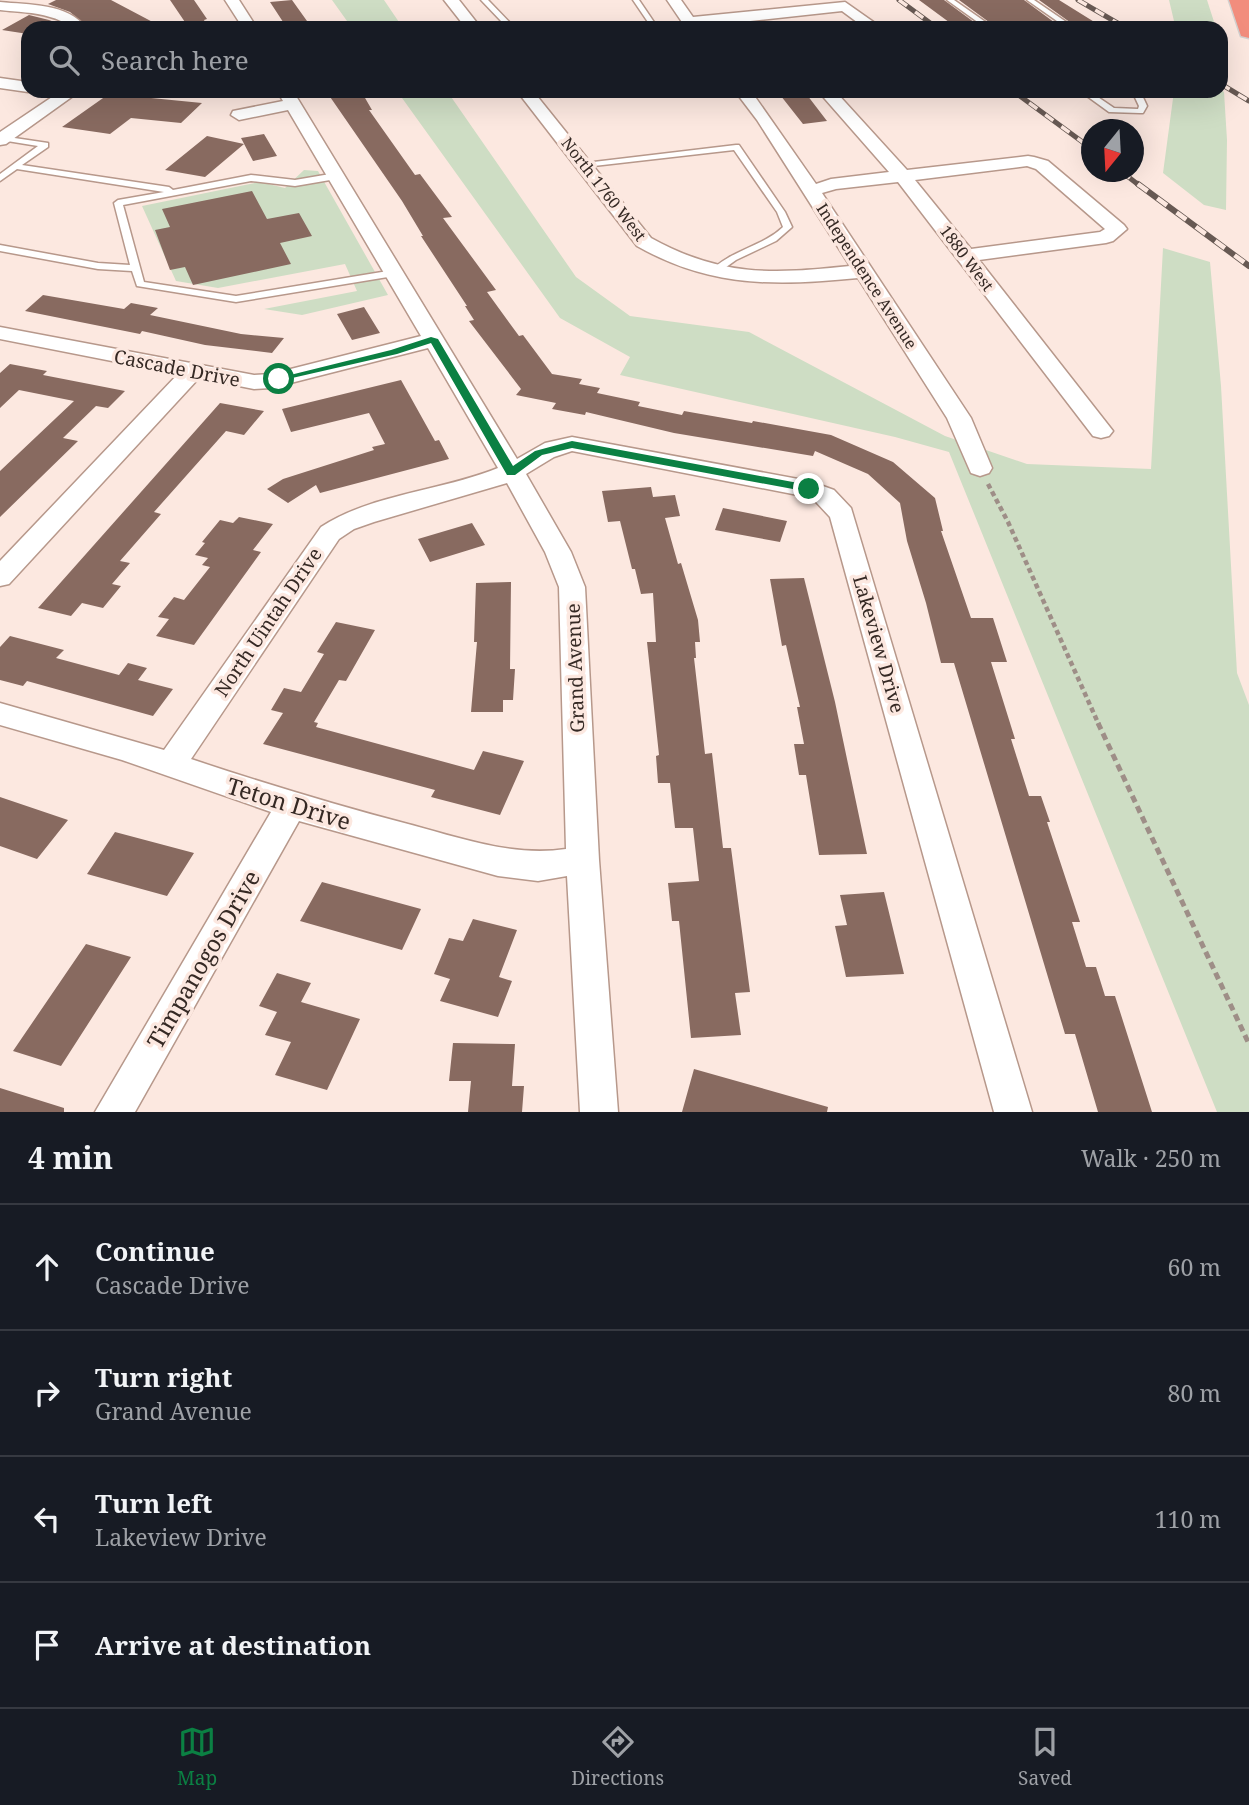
<!DOCTYPE html>
<meta charset="utf-8">
<style>
body{margin:0;font-family:"Noto Serif",serif;background:#242831;color:#f1f3f6}
.compass{position:absolute;left:1081px;top:119px;width:63px;height:63px;border-radius:50%;background:#171b24;box-shadow:0 7px 28px #0002;rotate:198deg}
.stop{position:absolute;width:21px;height:21px;margin:-16px;border:5px solid #0b8043;border-radius:50%;background:#fff}
.stop.end{background:#0b8043;border-color:#fff;box-shadow:0 2px 7px #0008}
.list{margin:0;padding:0;list-style:none}
h2{display:flex;justify-content:space-between;align-items:center;height:91px;margin:0;padding:0 28px;font-size:30px}
h2 small{font-size:23px;font-weight:400;color:#9ea1a6}
.list li{display:grid;grid-template-columns:46px 1fr auto;gap:21px;align-items:center;box-sizing:border-box;height:126px;padding:0 28px;border-top:2px solid #363941}
.list b{display:block;font-size:26px;white-space:nowrap}
.list p{margin:0;font-size:23px;white-space:nowrap;color:#9ea1a6}
.list em{font-size:23px;font-style:normal;color:#9ea1a6}
.icon{flex:none;width:38px;height:38px;fill:none;stroke:currentColor;stroke-width:2;stroke-linecap:round;stroke-linejoin:round}
.map{position:relative;flex:none;width:1249px;height:1112px;overflow:hidden}
.search{position:absolute;background:#171b24;box-shadow:0 7px 28px #0002;left:21px;right:21px;top:21px;height:77px;display:flex;align-items:center;gap:18px;box-sizing:border-box;padding:0 24px;border-radius:21px;color:#9ea1a6;font-size:26px}
.sheet{height:595px;background:#171b24}
nav{display:flex;justify-content:space-around;align-items:center;box-sizing:border-box;height:98px;border-top:2px solid #363941;background:#171b24;font-size:19px;color:#9ea1a6}
nav a{display:grid;justify-items:center;gap:4px}
nav .on{color:#0b8043}
.map>svg:first-child{display:block}
.green{fill:#ceddc4}
.building{fill:#886a60}
.lines{fill:none;stroke-linecap:round;stroke-linejoin:round}
.lane-casing{stroke:#b7988b;stroke-width:3}
.street-casing{stroke:#b7988b;stroke-width:3}
.highway-casing{stroke:#d3d0cf;stroke-width:3}
.path-far1{stroke:#9e8e87;stroke-width:4.5;stroke-dasharray:5 3.5;stroke-linecap:butt}
.path{stroke:#9e8e87;stroke-width:5;stroke-dasharray:7 4.5;stroke-linecap:butt}
.lane{fill:#fff;fill-rule:evenodd}
.street{fill:#fff;fill-rule:evenodd}
.highway{fill:#f28d7d;fill-rule:evenodd}
.rail-far1-casing{stroke:#675953;stroke-width:5}
.rail-casing{stroke:#675953;stroke-width:6}
.rail-far1{stroke:#fce8e0;stroke-width:3.5;stroke-dasharray:10;stroke-linecap:butt}
.rail{stroke:#fce8e0;stroke-width:4.5;stroke-dasharray:12;stroke-linecap:butt}
.route{fill:#0b8043}
.labels{text-anchor:middle;dominant-baseline:central;stroke-width:7;stroke-linejoin:round;paint-order:stroke}
.far-street-label{font-size:16px;fill:#352924;stroke:#fce8e0}
.street-label{font-size:19px;fill:#352924;stroke:#fce8e0}
.near-street-label{font-size:23px;fill:#352924;stroke:#fce8e0}
</style>
<div class="map">
<svg width="1249" height="1112" viewBox="0 0 1249 1112">
<rect width="100%" height="100%" fill="#fce8e0"/>
<path class="green" d="M332,0h52l19,28h-51z
M1169,0h38l9,28h-30l-12,-7z
M1221,90l3,2 3,48 -1,70 -22,-5 -41,-32 11,-82z
M397,91h50l129,186 54,39 119,16 196,104 82,28 124,5 12,-221 47,14 11,124 16,287 12,32v407h-32l-268,-660 -54,-15 -275,-62 10,-18 -70,-39z
M304,170l14,1 70,124 -86,20 -38,-6 93,-18 -12,-27 -127,24 -42,-7 -34,-75 118,-24 25,6z"/>
<path class="building" d="M56,0h55l53,28h-75l-19,-16 -22,-8z
M170,0h24l13,19 -3,1 4,8h-19z
M292,0l20,28h-25l-17,-26z
M919,0h25l38,28h-25z
M959,0h65l38,28h-65z
M1039,0h20l45,28h-26z
M29,15l20,5 22,8h-43v6l-26,-4z
M113,91h36l-8,6 61,6 -21,20 -50,-5 -21,16 -48,-7z
M326,91h35l11,19h-3l46,65 5,-1 32,43 -9,1 53,72 -9,2 32,44 4,-1 29,39 30,5 -3,5 21,4 -3,5 43,9 -2,4 44,9 2,-4 68,12 1,-2 78,14 62,27 42,36 8,33h-2l30,87h22l14,44h-16l24,77h-4l18,57h12l9,26h-3l33,100h-8l14,45h10l9,29h10l37,116h-54l-23,-78h-10l-111,-371h-13l-15,-60 -19,-62 -7,-38 -32,-29 -53,-23 -2,5 -139,-23 -88,-21 -1,3 -33,-6 4,-6 -40,-8 5,-6 -52,-68 5,-1 -9,-14h2l-46,-70h2l-21,-35z
M777,91h27l23,30 -24,3z
M264,134l13,22 -24,5 -12,-23z
M207,136l37,8 -39,33 -40,-7z
M252,191l15,28 32,-6 13,23 -32,7 11,21 -98,21 -8,-18 -15,3 -15,-40 15,-3 -8,-18z
M43,295l81,14 7,-6 27,5 -8,7 91,19 43,4 -12,15 -67,-8 -63,-14 -2,3 -115,-23z
M364,307l16,26 -28,7 -15,-26z
M10,364l37,7 -4,4 82,16 -17,17 -12,-2 -33,32 15,3 -78,76v-46l74,-70 -55,-11 -19,18v-35z
M401,380l34,61 4,-1 10,19 -129,34 -4,-8 -28,18 -21,-14 16,-10 91,-29 -2,-3 13,-3 -16,-31 -78,19 -9,-23z
M220,403l44,8 -20,24 -18,-4 -72,81 7,2 -41,47 10,2 -18,21 9,2 -18,22 -21,-5 -11,13 -33,-8z
M651,487l2,10 22,-2 5,21 -15,2 13,46 3,-1 17,57 2,22h-5l1,16h-2l11,96 7,-1 11,95h8l19,144 -15,1 6,42 -50,3 -12,-117h-7l-4,-38 31,-2 -6,-53h-18l-5,-45h-12l-2,-27 3,-1 -12,-113h9l-3,-49 -12,1 -6,-25h-3l-12,-48 -12,1 -6,-31z
M723,508l64,13 -7,21 -65,-12z
M239,517l34,7 -20,26 8,2 -67,93 -38,-9 13,-17 -11,-2 16,-20 10,3 26,-33 -8,-2 6,-7 -13,-3 10,-12 -3,-1 18,-22 13,3z
M472,523l13,22 -55,17 -12,-23z
M804,578l31,124 32,152 -48,1 -13,-80h-7l-5,-31h10l-7,-37h3l-14,-62 -4,1 -12,-67z
M511,582l-1,87h5l-2,31h-10v12h-32l6,-70h-3l2,-59z
M336,622l39,8 -29,51 -7,-1 -25,42 4,1 -2,4 158,43 9,-19 41,10 -24,54 -69,-18 4,-7 -172,-46 20,-31 -12,-3 13,-22 17,4 23,-38 -7,-2z
M10,636l54,14 -8,8 63,17 9,-12 19,5 -9,12 35,9 -20,27 -126,-35 -4,5 -23,-6v-33z
M0,797l68,23 -31,39 -37,-13z
M115,832l79,21 -27,43 -80,-22z
M322,882l99,27 -19,41 -102,-29z
M884,892l20,82 -58,3 -11,-51 12,-1 -7,-30z
M473,919l44,11 -18,47 13,4 -14,36 -58,-16 10,-22 -16,-5 15,-36 14,3z
M86,944l45,13 -70,109 -48,-15z
M277,973l34,10 -10,19 59,17 -33,71 -52,-15 16,-33 -26,-7 12,-23 -18,-6z
M453,1043l62,1 -3,42h12l-2,26h-54l3,-31h-22z
M694,1069l134,38 -1,5h-145z
M0,1088l64,20v4h-64z"/>
<g class="lines">
<g class="lane-casing">
<path id="lane" d="M481,0h7l27,28h-7l-3,-3 -34,3 31,-6z
M633,0h6l19,28h-6z
M947,0h7l40,28h-8z
M1027,0h7l41,28h-8z
M547,91h28l-4,2 -42,4 -4,-2 4,-2z
M1080,91h9l25,17 24,1 1,-3 -7,-15h8l7,15 -4,7h-3l-31,-1z
M1,136l47,7v4l-26,18 147,22 4,3 78,-15 44,5 41,-7 4,3 -4,3 -41,7 -44,-5 -128,24 21,77 92,14 158,-26 5,3 -5,3 -158,26 -99,-16 -5,-15 -34,-2 -98,-18v-6l98,18 32,2 -16,-62 4,-3 46,-8 -147,-23 -17,12v-7l38,-28 -37,-6z
M736,145h3l46,67 7,15 -16,14 -40,19 -21,15 -5,-3c20,-22 52,-25 73,-45l-6,-15 -43,-62 -149,17 -4,-2 4,-2z"/>
</g>
<g class="street-casing">
<path id="street" d="M225,0h14l18,28h-14z
M444,0h15l22,28h-15z
M667,0h14l12,17 152,-15 37,26h-17l-23,-17 -156,17z
M0,2c29,3 68,1 86,26 -15,0 -21,-7 -36,-11 -16,-5 -33,-5 -50,-7z
M0,78l28,4v9h3l-3,1 -28,-4z
M61,91h19l-74,53 -6,1v-13z
M277,91h16l224,368 28,-16 27,-6 237,44 25,9 17,18 181,604h-38l-164,-595 -14,-15 -13,-6 -231,-45 -18,6 -28,17 45,78 14,35 14,273 19,252h-38l-13,-236 -29,5 -40,-5 -199,-55 -164,291h-40l176,-300 -149,-52 -122,-35v-22l164,47 157,-223c50,-33 121,-36 177,-59l-70,-120 -157,40 -17,1 -55,-11 -190,206 -9,2v-25l178,-187 -178,-35v-12l254,48 17,-1 150,-38 -133,-226 -49,10 -8,-5 2,-4 50,-10zM507,483l38,69 14,35 7,262c-54,8 -105,-11 -158,-25 -73,-19 -145,-41 -217,-65l148,-220 15,-10 20,-7z
M517,91h16l118,147c70,39 122,36 199,28l-93,-146 -22,-29h16l65,93 15,-5 58,-7 -71,-81h17l72,79 121,-14 6,1 14,4 76,64 3,4 -14,12 -7,2 -127,17 134,171 -4,5 -8,2 -8,-2 -195,-254 -62,7 -14,4 149,225 21,50 -3,5 -9,3 -9,-3 -24,-55 -89,-140c-82,8 -147,10 -221,-32zM1027,166l9,3 69,60 -5,3 -129,17 -56,-69z"/>
</g>
<g class="highway-casing">
<path id="highway" d="M1229,0h20v38l-8,-2z"/>
</g>
<path class="path-far1" d="M988,484l20,38 91,203"/>
<path class="path" d="M1098,723l151,321"/>
<use href="#lane" class="lane"/>
<use href="#street" class="street"/>
<use href="#highway" class="highway"/>
<g class="rail-far1-casing">
<path id="rail-far1" d="M899,0l38,28
M1078,0l48,28
M1221,84l28,17
M1013,91l79,58
M1122,172l18,14"/>
</g>
<g class="rail-casing">
<path id="rail" d="M1138,184l111,82"/>
</g>
<use href="#rail-far1" class="rail-far1"/>
<use href="#rail" class="rail"/>
</g>
<path class="route" d="M431,337l7,2 75,127 22,-15 37,-10 237,44 5,4 -5,3 -237,-44 -30,7 -27,20h-8l-76,-132 -34,11 -118,27 -5,-2 117,-29z"/>
<g class="labels">
<g class="far-street-label">
<text transform="translate(604 189) rotate(52)">North 1760 West</text>
<text transform="translate(967 258) rotate(53)">1880 West</text>
<text transform="translate(867 276) rotate(57)">Independence Avenue</text>
</g>
<g class="street-label">
<text transform="translate(177 368) rotate(11)">Cascade Drive</text>
<text transform="translate(268 622) rotate(-56)">North Uintah Drive</text>
<text transform="translate(879 644) rotate(74)">Lakeview Drive</text>
<text transform="translate(575 668) rotate(-92)">Grand Avenue</text>
</g>
<g class="near-street-label">
<text transform="translate(289 803) rotate(17)">Teton Drive</text>
<text transform="translate(203 959) rotate(-60)">Timpanogos Drive</text>
</g>
</g>
</svg>
<svg class="compass" viewBox="-18 -18 36 36"><path d="M0-13l5 13h-10z" fill="#e53935"/><path d="M0 13l5-13h-10z" fill="#9ea1a6"/></svg>
<div class="stop" style="left:279px;top:379px"></div>
<div class="stop end" style="left:809px;top:489px"></div>
<div class="search"><svg class="icon" aria-label="search" viewBox="0 0 24 24"><circle cx="10" cy="10" r="6"/><path d="M15 15l6 6"/></svg>Search here</div>
</div>
<section class="sheet">
<h2>4 min<small>Walk · 250 m</small></h2>
<ul class="list">
<li><svg class="icon" aria-label="ahead" viewBox="0 0 24 24"><path d="M12 20V5M6 11l6-6 6 6"/></svg><div><b>Continue</b><p>Cascade Drive</p></div><em>60 m</em></li>
<li><svg class="icon" aria-label="right" viewBox="0 0 24 24"><path d="M7 20v-9h11M14 6l5 5-5 5"/></svg><div><b>Turn right</b><p>Grand Avenue</p></div><em>80 m</em></li>
<li><svg class="icon" aria-label="left" viewBox="0 0 24 24"><path d="M17 20v-9H6M10 6l-5 5 5 5"/></svg><div><b>Turn left</b><p>Lakeview Drive</p></div><em>110 m</em></li>
<li><svg class="icon" aria-label="arrive" viewBox="0 0 24 24"><path d="M6 21V4h12l-3 4 3 4H6"/></svg><div><b>Arrive at destination</b></div></li>
</ul>
</section>
<nav>
<a class="on"><svg class="icon" aria-label="map" viewBox="0 0 24 24"><path d="M3 6l6-2 6 2 6-2v14l-6 2-6-2-6 2zM9 4v14M15 6v14"/></svg>Map</a>
<a><svg class="icon" aria-label="directions" viewBox="0 0 24 24"><path d="M12 3l9 9-9 9-9-9zM9 14v-3h6M13 9l2 2-2 2"/></svg>Directions</a>
<a><svg class="icon" aria-label="saved" viewBox="0 0 24 24"><path d="M7 4h10v16l-5-4-5 4z"/></svg>Saved</a>
</nav>
